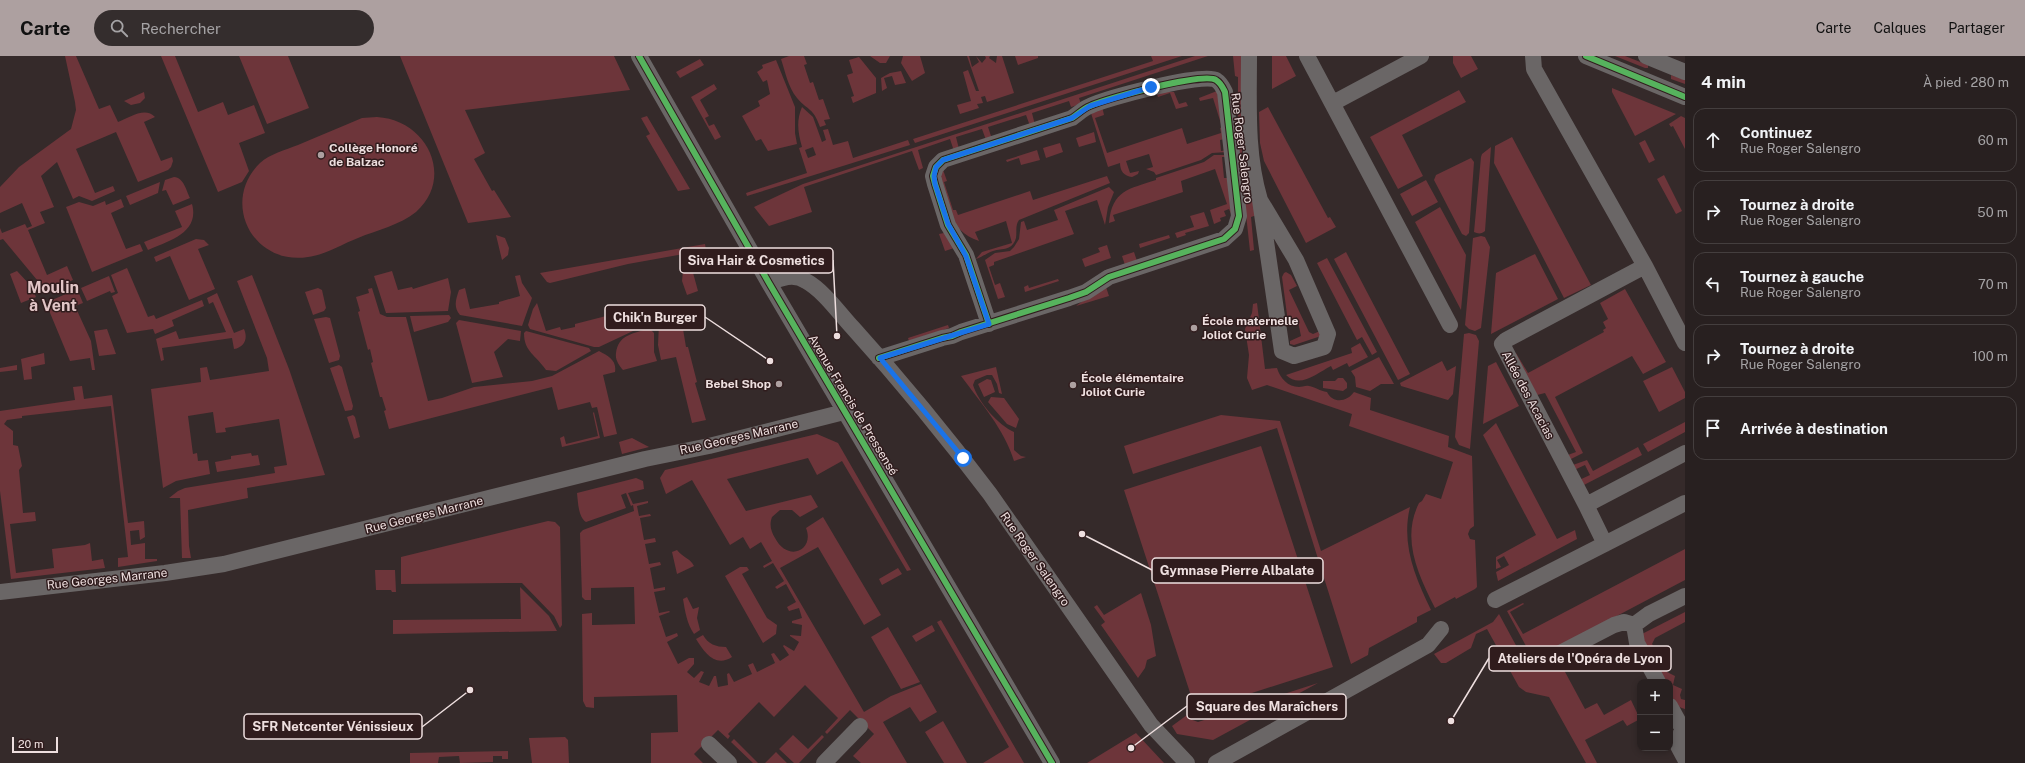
<!DOCTYPE html>
<html lang="fr">
<meta charset="utf-8">
<style>
body{margin:0;font-family:"Public Sans",sans-serif;background:#342d2d;color:#f1f3f6}
.controls{position:absolute;right:12px;bottom:12px;display:grid;overflow:hidden;border-radius:8px;box-shadow:0 2px 6px #0003}
.controls button{width:36px;height:36px;display:grid;place-items:center;padding:0;border:0;border-bottom:1px solid #443e3e;background:#282020;color:#f1f3f6;font:20px sans-serif}
.scale{position:absolute;left:12px;bottom:10px;width:46px;box-sizing:border-box;padding-left:4px;border:2px solid #eedfdf;border-top:0;font-size:11px;line-height:14px;white-space:nowrap;color:#eedfdf;-webkit-text-stroke:3px #301c1d;paint-order:stroke}
.stop{position:absolute;width:12px;height:12px;margin:-9px;border:3px solid #1a73e8;border-radius:50%;background:#fff}
.stop.end{background:#1a73e8;border-color:#fff;box-shadow:0 1px 4px #0008}
.list{margin:0;padding:0;list-style:none}
h2{display:flex;justify-content:space-between;align-items:center;height:52px;margin:0;padding:0 16px;font-size:17px}
h2 small{font-size:13px;font-weight:400;color:#a5a3a5}
.list li{display:grid;grid-template-columns:26px 1fr auto;gap:12px;align-items:center;box-sizing:border-box;height:64px;margin:0 8px 8px;padding:0 8px;border:1px solid #443e3e;border-radius:12px}
.list b{display:block;font-size:15px;white-space:nowrap}
.list p{margin:0;font-size:13px;white-space:nowrap;color:#a5a3a5}
.list em{font-size:13px;font-style:normal;color:#a5a3a5}
.icon{flex:none;width:22px;height:22px;fill:none;stroke:currentColor;stroke-width:2;stroke-linecap:round;stroke-linejoin:round}
.map{position:relative;flex:none;width:1685px;height:707px;overflow:hidden}
header{display:flex;align-items:center;gap:24px;box-sizing:border-box;height:56px;padding:0 20px;background:#ada0a0;color:#111}
header strong{font-size:19px}
nav{display:flex;gap:22px;margin-inline-start:auto;font-size:14px}
.search{width:280px;height:36px;background:#342d2d;display:flex;align-items:center;gap:10px;box-sizing:border-box;padding:0 14px;border-radius:22px;color:#a5a3a5;font-size:15px}
main{display:flex}
aside{flex:1;background:#282020}
.map>svg:first-child{display:block}
.green{fill:#6d353a;fill-rule:evenodd}
.lines{fill:none;stroke-linecap:round;stroke-linejoin:round}
.minor{stroke:#6a6666;stroke-width:16}
.cycleway-casing{stroke:#301c1d;stroke-width:8}
.cycleway{stroke:#56b35d;stroke-width:6}
.route{stroke:#1a73e8;stroke-width:5}
.poi-dot{fill:#ada0a0;stroke:#301c1d;stroke-width:1.5}
.labels{text-anchor:middle;dominant-baseline:central;stroke-width:3;stroke-linejoin:round;paint-order:stroke}
.poi-label{font-size:12px;font-weight:bold;fill:#eedfdf;stroke:#301c1d;text-anchor:start}
.street-label{font-size:12px;fill:#eedfdf;stroke:#301c1d}
.district-label{font-size:16px;font-weight:bold;fill:#e1c5c6;stroke:#301c1d}
.leader{fill:none;stroke:#eedfdf;stroke-width:1.5}
.callout-dot{fill:#eedfdf;stroke:#301c1d;stroke-width:1.5}
.callout{fill:#301c1d;stroke:#eedfdf;stroke-width:1.5}
.callout-label{font-size:13px;text-anchor:middle;font-weight:bold;fill:#eedfdf}
</style>
<header>
<strong>Carte</strong>
<div class="search"><svg class="icon" aria-label="search" viewBox="0 0 24 24"><circle cx="10" cy="10" r="6"/><path d="M15 15l6 6"/></svg>Rechercher</div>
<nav><a>Carte</a><a>Calques</a><a>Partager</a></nav>
</header>
<main>
<div class="map">
<svg width="1685" height="707" viewBox="0 0 1685 707">
<rect width="100%" height="100%" fill="#352a2a"/>
<path class="green" d="M65,0h11l23,53 11,-4 8,17c11,-4 27,-16 37,-5l-11,5 17,39 11,-4 1,4 -2,6 -3,3 -30,12 -22,-50 -40,17 19,44 18,-7 2,5 -23,10 -13,-5 -6,3 -16,-37 -16,14 13,31 -14,5 5,11 -17,7 19,45 20,-9 6,14 -26,12 -44,-53 -3,1v-12l2,5 23,-9 2,4 5,-2 -10,-23 -22,10v-26l19,-20 52,-38 5,-19 -1,-8z
M161,0h14l23,56 25,-10 5,13 26,-10 11,28 -26,10 10,28 -7,11 -24,10z
M239,0h49l21,52 -42,16z
M400,0h214l16,34 -165,20 20,43 -11,6 18,32 2,-1 17,27 -43,6z
M789,0h15l3,8 -3,1 6,18 3,-1 6,18 4,-1 7,20 -6,1 2,5 -6,2c-7,-20 -12,-16 -23,-29 -9,-11 -12,-27 -16,-39z
M870,0h20l-4,7h-6z
M903,0h17l5,17 -13,8 -11,-18z
M967,0h2l3,11 7,-5 -3,-6 6,7 4,-5 -1,-2h5l-1,2 7,5 1,-7h5l12,37 -27,9 -2,-6 -4,1 2,6 -6,1 2,4 -19,6 -3,-9 14,-4 -8,-29 5,-2 8,21h3z
M1015,0h23v2l-20,7z
M1151,0h31l-267,87 -2,-4 240,-78z
M1195,0h13l-129,42 2,6 -10,3 -2,-6 -37,12 3,12 -5,1 -4,-11 -38,12 4,12 -6,1 -4,-11 -26,8 3,12 -5,2 -4,-12 -32,11 5,18 -4,2 -7,-19 -108,36 8,25 -43,14 -15,-19 49,-23z
M1233,0h9c0,40 -5,98 7,136 2,8 7,15 11,22l-9,3 3,33 -4,1 -12,-110v-64l-3,-1z
M1272,0h14l10,20 -24,13z
M1453,0h18l7,13 -17,9 -8,-15z
M1615,0h10l23,9v3h-3z
M859,1l17,21v15l-23,10 -2,-6 3,-1 -7,-21 6,-2 -4,-13z
M700,3l4,6 -24,13 -4,-6z
M776,4l19,47v26l2,11 -29,7 -7,-12 -5,2 -14,-25 18,-10 -2,-5 12,-7 -3,-14 -4,2 -6,-10 6,-4 -1,-3z
M901,15l5,12 -11,2 -3,-9 -8,2 3,10 -5,3 -1,-13 9,-5z
M1671,19l14,5v4l-14,-5z
M714,28l3,5 -17,11 9,16 -4,2 4,8 5,-2 7,13 -6,3 -24,-43z
M1612,32l64,26 -41,22 -23,-44z
M1459,34l7,12 -64,33 21,41 -25,13 -28,-52z
M1217,35l8,48 -5,1 1,11 6,-1v2l-15,1 -11,7 -45,15 -2,-3 -8,-3 7,-2 -4,-13 -23,7 4,12 9,-2 -1,3 -6,3c-8,-1 -12,-6 -12,-14l-12,4 -18,-57 12,-4 2,9 -9,3 12,35 75,-25 5,16 34,-11 -1,-5 2,-1 -9,-29 -13,3 -1,-3z
M144,36l1,6 -5,5 -9,2 -7,-4z
M1156,36h18l5,12 7,-2 2,4 -12,3 -6,-16 -12,4z
M802,51l11,10 9,25 4,-2 -3,-10 5,-1 5,16 15,-4 5,17 55,-18 2,5 -163,51 -1,-3 61,-20 -8,-25 3,-1c-4,-14 -6,-26 0,-40zM813,91l3,8 -8,3 -3,-8z
M1268,51l60,111 2,-1 6,10 -30,16 -42,-82 -4,-18 -1,-31z
M647,60l43,73 -12,2 -32,-55 4,-2 -9,-16z
M1681,60l4,2v31l-12,-23 -2,1 -2,-3z
M377,61c50,3 78,60 39,95 -16,13 -39,18 -58,26 -16,6 -33,17 -50,19 -55,9 -88,-55 -48,-94 10,-9 25,-13 38,-18 21,-9 43,-18 64,-27z
M1094,76l2,10 -17,5 -3,-9z
M1512,81l79,148 -27,13 -70,-135 1,-17z
M1645,84l10,20 -6,3 -10,-20z
M1060,87l3,9 -17,6 -3,-10z
M1491,91l-6,84c-3,3 -7,3 -11,1l7,-75 1,-3z
M1037,94l3,10 -19,5 -2,-7 -12,4 -1,-2z
M1214,99h13v2h-5l2,21h5l5,43 -5,-12 -5,2 2,5 -6,2 1,3 -7,3 -4,-14 17,-6 -12,-35 -34,12 2,11 -70,23 2,6 -6,2c3,-33 20,-34 47,-43v-2l48,-16z
M1471,102l3,4 -5,71 -3,3 -4,-2 -28,-54 2,-5z
M942,111l5,14 -3,1 9,28h3l2,5 72,-24 3,9 74,-24 3,7 -91,37c-4,5 -2,12 -3,18 -4,13 -13,10 -23,13 -6,2 -11,6 -17,8l6,-7 30,-9 -6,-22 -31,11 4,9c-32,-11 -31,-37 -40,-67z
M1664,119l18,36 -6,3 -19,-35z
M174,121c10,1 12,13 16,21l-17,7 -7,-15 -4,1 3,-11z
M1426,124l12,22 -26,14 -12,-22z
M160,126l-2,11 -28,12 -4,-9z
M1109,131l5,5 -6,15 -3,18 -8,-25 -32,11 9,23 -80,28v3l-5,2 6,18 5,-2 5,14 -7,2 -13,-39 10,-7 15,-2 4,-4 5,-8 2,-17 3,-1 3,9 31,-10 -4,-10z
M121,143l3,8 -13,6 15,36 14,-5 3,7 -51,21 -26,-65 13,-5 14,4 12,-5 1,4z
M192,148c8,29 -24,37 -44,46l-4,-8 38,-15 -7,-16z
M1440,151l26,48 -5,55 -46,-88z
M1204,156l5,14 -24,7 1,2 -9,3 -2,-5 19,-6 -4,-11z
M944,177l13,14 -12,4 -6,-17z
M496,179l9,3 4,10 -1,7 -6,5z
M1169,179l1,3 -30,10 -1,-4z
M1481,180l4,1 5,10 -9,81 -6,3 -6,-2 -4,-4 8,-87z
M196,183l8,1 5,5 -11,4 17,40 -26,11 -19,-44 -14,6 -2,-5z
M705,188l1,6 -78,14 -78,19 -3,-1 -7,-9z
M1107,189l4,13 -26,9 -3,-8 18,-7 -2,-4z
M1134,196l3,9 -12,4 -3,-9z
M1346,196l64,122 -12,6 -64,-121z
M1535,198l23,45 -67,35 5,-61z
M1327,202l50,94 -5,3 -10,-18 -5,3 -40,-77z
M127,212l21,49 6,-2 2,4 46,-19 2,6 -32,14 2,6 -19,8 -2,-5 -26,4 -15,-37 6,-3 -7,-18z
M692,213l6,22 -11,4 -5,-14 1,-10z
M17,215l14,15 5,11 -15,6 -11,-29z
M392,215l6,19 14,-3 1,2 35,-11 3,14 -3,19 -62,2 -12,-37z
M1286,216l5,3 6,11 -8,4 20,42 4,2 7,-3 1,5 -27,9 -4,-1v-3l11,-5 -4,-19 -9,5 -6,-45 2,-4z
M252,219l37,94 36,106 -78,13 1,10 -60,12 1,36 2,12h-9l-2,-60h-11l9,-7 7,-3 90,-15 -1,-6 13,-2 -8,-46 -54,9 1,4 -10,1 -3,-21 -25,4 5,38 4,-1 1,8 10,-1 2,14 -34,7 -13,7 -12,-99 50,-7 -1,-14 7,-1 3,13 59,-9 -2,-13 -30,-77z
M520,219l2,8 10,15 -10,28 -62,-11c-7,-8 -4,-16 -1,-25l6,-2 5,21 29,-5v-2l21,-6 -5,-20z
M109,220l6,16 -4,1 -1,-2 -23,10 -6,-13z
M1058,223l1,2 -34,11 -1,-5 4,-2 1,3z
M1105,228l4,12 -33,10z
M318,232l4,2 4,18 -2,3 -11,4 -8,-23z
M372,232l8,26 7,3h19l22,84 14,-3 32,-11 58,-6 20,-5 47,-25c9,5 18,9 16,21l-12,3 14,59 -13,3 -7,-30 -5,1 -2,-6 -32,8 -6,-23 -163,42 -5,-18 2,-1 -4,-13h-2l-9,-34 2,-1 -3,-13 -2,1 -10,-38 2,-1 -4,-14 13,-4 -1,-4z
M77,233l6,14 -8,3 16,35 4,29h-3l-2,-12 -20,3 -22,-53 5,-2 -3,-5z
M1625,233l41,73 -23,12 -11,-18 -77,41 28,56 -16,8 -2,-5 11,-4 -31,-59 -8,2 -21,-40v-2l12,20 76,-41 -1,-2 3,-2 -3,-6 5,-3 -8,-16z
M217,237l17,40 10,-4c4,9 1,18 -10,20l-2,-11 -70,10 2,12 -3,1 -5,-22 20,-8 3,8 47,-7 -13,-30 -4,2 -2,-6z
M537,247l9,28 14,-4 1,3 14,-3v-3l35,-9 1,2 14,-3 -1,-3 22,-6 4,18 -51,24h-5l-64,-18 -2,-4 5,-16z
M1257,247l8,66 12,-1c3,10 11,19 22,19 3,0 7,-2 10,-1 6,1 11,5 18,6 6,12 20,10 27,0l17,6 -1,12 79,26 -1,11 24,9 2,70 -4,3 -2,5 2,5 5,1 2,47 -2,2 -19,10 -1,-2 -20,11c-17,-34 -34,-69 -16,-105l3,-2 4,-7 15,5 12,-37 -104,-36 3,-12 -85,-29 -15,5 -5,-12 2,-23 -4,-26 7,-16 1,-9z
M449,259l2,3 -3,4 -34,10 -4,-16z
M326,261l4,1 10,38 -1,4 -10,3 -15,-44z
M681,261l5,30h2l9,35 -2,1 11,37 -14,3 -16,-66 -15,3 -3,-15 1,-22z
M459,264l62,11 -1,10 -12,-2 -14,13 9,25 -31,6 -16,-60z
M948,269l1,3 -40,13 -1,-3z
M107,273l9,25 -17,2 -5,-25z
M646,273h4l4,4v19l3,9 -34,9c-4,-5 -8,-10 -7,-17 3,-18 14,-18 30,-24z
M526,275l63,17 2,3 -35,20 -10,-1c-10,-15 -22,-18 -22,-37z
M1469,277l7,2 3,6 -9,108 -11,-4 -4,-8 9,-103z
M1360,287l8,14 -19,10 -2,-4 -14,7 -2,-4c-14,7 -31,23 -45,9l66,-22 -1,-5z
M44,297l1,11 -14,3 1,12 -8,1 -3,-21z
M1379,301l15,27h-13l-11,7 -14,-4 -1,-10 -4,-6z
M1442,305l5,10 9,-5 -3,28 -5,6 -47,-14 -1,-3z
M1496,306l23,44 -36,18 5,-58z
M17,309v5l-17,2v-4z
M339,309l3,2 11,39 -1,4 -7,1 -15,-43z
M996,311l6,27 -3,-1 -2,-9 -5,-9h-5l-12,5 -2,5c6,18 25,40 41,47v18l7,6 5,1 -12,4c-10,-32 -33,-58 -53,-85z
M1672,311l13,25v6l-26,14 -16,-31z
M1338,322h5l4,5v5l-4,3 -20,-3v-7h12z
M987,323l4,1 4,12 -11,5 -6,-13z
M82,330l2,13 28,-4 16,128 16,-2 1,16 -5,3 -1,-10 -9,1 1,14 14,-2v16h12v2l-39,6v-9l10,-1 -17,-151 -89,10v2l-15,2 -3,4 9,7v14l5,1 4,20 -3,4 4,43 12,-1 1,9 -26,3 6,49 38,-5 -2,-19 33,-4 5,-2 2,18 11,-2 2,9 -94,11 -11,-88v-80l75,-11 -2,-13z
M991,341l13,1 15,21 -3,9 -9,-4 -19,-22z
M594,356l6,26 -38,9 -2,-9 4,-2 2,8 32,-8 -5,-23z
M353,359l2,2 5,20 -6,2 -7,-22z
M1221,359l59,6 41,130 89,-44c-9,37 5,70 21,103l-14,7v5l-48,26 -1,7 -17,9 -74,-236 -144,46 -9,-28z
M1685,366v10l-37,20 -5,-8z
M1496,367l61,116 18,-9 2,9 -79,42 -2,-9 13,-7 -5,-9 -7,4 4,7 -5,2v-12l40,-22 -53,-100z
M817,378l21,9 73,127 -4,1 -65,-110 -25,14 -9,-17 -81,21 19,32 65,-16 7,12 -18,10 -8,-7h-12l-8,7c-3,8 -1,14 3,21 13,25 40,12 31,-10l17,-11 58,98 -17,10 -46,-78 -38,21 84,144 27,-16 30,-12 16,28 -17,10 -10,-15 -27,15 24,41h-46l-8,-7 21,-22 -24,-24 -23,24 -2,-2 13,-14 -33,-33 -31,32 -15,-15 -31,32 2,2 -2,3 -10,-9 -24,24 9,9h-52v-30l27,-1 -1,-37 -83,2v11l-8,-1 -3,-6 -1,-87 10,-1v12l43,-1 -1,-37 -43,1v12h-6l-3,-3 -2,-64 3,-3 51,-19 -1,-6 -2,1 -5,-13 -5,2 5,13 -40,14c-8,-5 -8,-21 -9,-29l59,-15 7,3 1,8 -16,4 5,11 15,-3v2l-11,3 2,10 11,-2 1,2 -11,2 4,22 11,-2 1,4 -11,2 4,20 11,-2 1,3 -11,3 4,21 11,-2v3l-11,2 5,21 10,-2 1,1 -11,4 7,21 11,-4 1,3 -11,6 11,22 11,-6h5v6l-7,8 7,6 7,-7 3,1 -5,10 10,4 5,-10h2l2,11 10,-2 -1,-11 2,-1 5,9 18,-8 -4,-9 5,-2 4,9 18,-9 -4,-9 3,-1 6,8 9,-6 -6,-9 1,-1 10,6 5,-9 -9,-6v-1l11,1 1,-11 -10,-2v-2l10,-3 -3,-10 -10,3 -2,-4 9,-5 -10,-18 -9,5 -2,-2 9,-6 -11,-18 -9,5 -1,-2 9,-5 -11,-19 -11,7 -7,-12 -13,8 -38,-65 -26,14 -6,-16 5,-8z
M632,382l17,9 -27,7 -3,-12z
M1261,390l72,221 -137,44 -72,-221z
M1638,391l4,8 -62,32 -3,-6 13,-6 -5,-10 -13,6 -2,-5 17,-6 6,11z
M251,397l1,3 6,-1 2,10 -43,7 -2,-10 16,-3v-3z
M548,465l7,1 5,5 2,98 -2,3 -6,-12 -32,-33 -121,1v-27z
M1685,493v31l-146,77h-7l-25,-46 16,-8 1,1 -14,8 13,22z
M677,494c5,7 13,8 17,16l-17,8 -5,-22z
M740,511h7l2,3 -7,4 25,44 10,7 -1,9 -13,9 -38,-67z
M898,512l4,6 -20,11 -3,-6z
M375,514h20l1,22h-4l-1,-2h-15z
M520,531l29,29 8,15 -164,3v-14l128,-1z
M1141,537l10,32 5,31 -9,4 -2,8 -7,10 -37,-53 4,-3 -11,-15 3,-2 7,10z
M687,541l6,12 6,-2 -2,11 3,12 -6,4c-7,-10 -9,-23 -11,-35z
M1685,556v10l-30,16 -3,6 3,4h5l2,4 -3,3 1,4 3,3 4,-1 2,4 -3,3 1,4 8,4 -2,9 9,4 -2,6 1,4 4,1v9c-13,-3 -15,-16 -15,-27h-6l-24,-47z
M1499,558l26,48 24,-1 8,-4 28,52 12,-6 7,12 27,-15 9,19 -13,7 -4,-6 -38,20 12,23h-11l-37,-66 -23,-5 -7,-5 -32,-58 -11,5 -5,14 -25,15h-5l-7,-9 59,-32z
M941,564l83,143h-41l26,-16 -72,-125z
M932,569l3,6 -19,11 -4,-6z
M888,571l32,55 -19,7 -30,-52z
M703,579c5,9 13,12 23,12l6,10c-17,11 -28,-5 -36,-18z
M1318,627l-105,57 -36,-6 -5,-8 15,-11 3,4 8,3z
M943,665l24,42h-23l-19,-31z
M1136,677l28,30h-77z
M793,679l15,14 14,-14 2,2 -25,26h-5l-15,-14z
M565,681l3,3 1,23h-37l-3,-25z
M734,683l24,24h-5l-22,-21z
M508,695v8h-6v-3h-9v6l-33,1 -1,-7 -20,1 -1,6h-28v-10z
M776,696l11,11h-22z"/>
<g class="lines">
<path class="minor" d="M639,0l130,227 283,480
M1249,0c0,48 -3,98 11,144l22,151 12,5 30,-9 4,-13 -32,-74 -36,-60
M1307,0l143,269
M1533,0l1,13 111,197 40,77
M1586,0l99,41
M1646,0l39,16
M1333,47l88,-47
M769,227c12,-5 25,-10 37,-2 18,10 33,32 47,47 48,53 94,109 137,166l161,231 36,38
M879,302l63,-20 10,-2 9,-4 108,-34 17,-6 23,-15 115,-38 11,-10 4,-13 -14,-124c-2,-4 -4,-9 -9,-12 -12,-8 -109,18 -126,26 -6,2 -12,8 -18,12l-129,42 -7,7 -3,9 2,8 13,41 18,30 23,69
M1586,449l-84,-161 4,-4 139,-74
M1605,488l-19,-39 99,-52
M0,536l165,-19 59,-9 421,-105 64,-13 135,-34
M1495,544l190,-97
M1558,598l56,-29 10,-3 10,3
M1658,626l-21,-39 -3,-18 15,-11 36,-18
M1670,650l12,22 -4,18 7,13
M709,688l20,19
M824,707l36,-37
M1216,707l212,-118 13,-16"/>
<g class="cycleway-casing">
<path id="cycleway" d="M639,0l130,227 283,480
M1586,0l99,41
M879,302l63,-20 10,-2 9,-4 108,-34 17,-6 23,-15 115,-38 11,-10 4,-13 -14,-124c-2,-4 -4,-9 -9,-12 -12,-8 -109,18 -126,26 -6,2 -12,8 -18,12l-129,42 -7,7 -3,9 2,8 13,41 18,30 23,69"/>
</g>
<use href="#cycleway" class="cycleway"/>
</g>
<g class="lines">
<path class="route" d="M963,402l-83,-100 109,-34 -23,-68 -18,-32 -13,-40 -1,-8 2,-9 7,-7 129,-42 18,-12 61,-19"/>
</g>
<g class="poi-dot">
<circle cx="321" cy="99" r="4"/>
<circle cx="1194" cy="272" r="4"/>
<circle cx="779" cy="328" r="4"/>
<circle cx="1073" cy="329" r="4"/>
</g>
<g class="labels">
<g class="poi-label">
<text x="329" y="92">Collège Honoré<tspan x="329" dy="14">de Balzac</tspan></text>
<text x="1202" y="265">École maternelle<tspan x="1202" dy="14">Joliot Curie</tspan></text>
<text x="1081" y="322">École élémentaire<tspan x="1081" dy="14">Joliot Curie</tspan></text>
<text x="771" y="328" text-anchor="end">Bebel Shop</text>
</g>
<g class="street-label">
<text transform="translate(1242 92) rotate(83)">Rue Roger Salengro</text>
<text transform="translate(1528 339) rotate(62)">Allée des Acacias</text>
<text transform="translate(853 349) rotate(59)">Avenue Francis de Pressensé</text>
<text transform="translate(739 381) rotate(-13)">Rue Georges Marrane</text>
<text transform="translate(424 459) rotate(-14)">Rue Georges Marrane</text>
<text transform="translate(1035 503) rotate(55)">Rue Roger Salengro</text>
<text transform="translate(107 523) rotate(-6)">Rue Georges Marrane</text>
</g>
<g class="district-label">
<text x="53" y="231">Moulin<tspan x="53" dy="18">à Vent</tspan></text>
</g>
</g>
<path class="leader" d="M837 280L833 204M770 305L705 261M1082 478L1152 514M1451 665L1489 602M1131 692L1187 650M470 634L422 671"/>
<g class="callout-dot">
<circle cx="837" cy="280" r="4"/>
<circle cx="770" cy="305" r="4"/>
<circle cx="1082" cy="478" r="4"/>
<circle cx="1451" cy="665" r="4"/>
<circle cx="1131" cy="692" r="4"/>
<circle cx="470" cy="634" r="4"/>
</g>
<g class="callout">
<rect x="680" y="192" width="153" height="25" rx="4"/>
<rect x="605" y="249" width="100" height="25" rx="4"/>
<rect x="1152" y="502" width="171" height="25" rx="4"/>
<rect x="1489" y="590" width="182" height="25" rx="4"/>
<rect x="1187" y="638" width="159" height="25" rx="4"/>
<rect x="244" y="658" width="178" height="25" rx="4"/>
</g>
<g class="callout-label">
<text x="756" y="209">Siva Hair &amp; Cosmetics</text>
<text x="655" y="266">Chik'n Burger</text>
<text x="1237" y="519">Gymnase Pierre Albalate</text>
<text x="1580" y="607">Ateliers de l'Opéra de Lyon</text>
<text x="1267" y="655">Square des Maraîchers</text>
<text x="333" y="675">SFR Netcenter Vénissieux</text>
</g>
</svg>
<div class="controls">
<button>+</button>
<button>−</button>
</div>
<div class="scale">20 m</div>
<div class="stop" style="left:963px;top:402px"></div>
<div class="stop end" style="left:1151px;top:31px"></div>
</div>
<aside>
<h2>4 min<small>À pied · 280 m</small></h2>
<ul class="list">
<li><svg class="icon" aria-label="ahead" viewBox="0 0 24 24"><path d="M12 20V5M6 11l6-6 6 6"/></svg><div><b>Continuez</b><p>Rue Roger Salengro</p></div><em>60 m</em></li>
<li><svg class="icon" aria-label="right" viewBox="0 0 24 24"><path d="M7 20v-9h11M14 6l5 5-5 5"/></svg><div><b>Tournez à droite</b><p>Rue Roger Salengro</p></div><em>50 m</em></li>
<li><svg class="icon" aria-label="left" viewBox="0 0 24 24"><path d="M17 20v-9H6M10 6l-5 5 5 5"/></svg><div><b>Tournez à gauche</b><p>Rue Roger Salengro</p></div><em>70 m</em></li>
<li><svg class="icon" aria-label="right" viewBox="0 0 24 24"><path d="M7 20v-9h11M14 6l5 5-5 5"/></svg><div><b>Tournez à droite</b><p>Rue Roger Salengro</p></div><em>100 m</em></li>
<li><svg class="icon" aria-label="arrive" viewBox="0 0 24 24"><path d="M6 21V4h12l-3 4 3 4H6"/></svg><div><b>Arrivée à destination</b></div></li>
</ul>
</aside>
</main>
